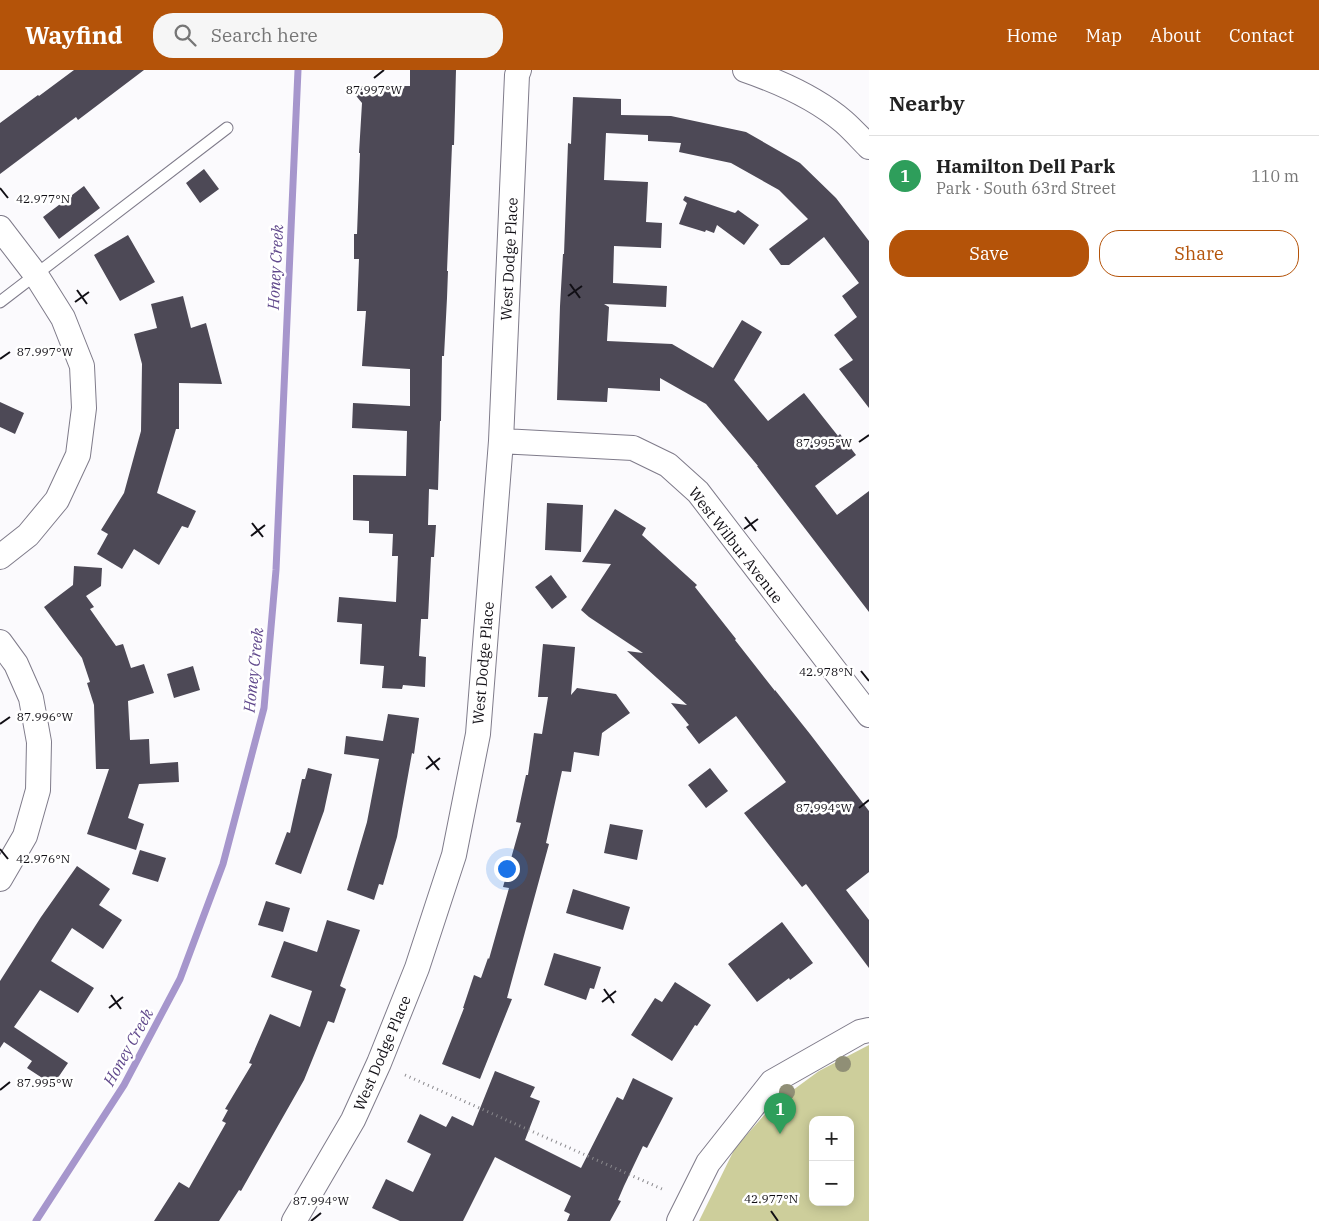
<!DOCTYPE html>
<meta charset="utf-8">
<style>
body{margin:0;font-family:"IBM Plex Serif",serif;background:#f6f6f6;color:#222}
.controls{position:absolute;right:15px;bottom:15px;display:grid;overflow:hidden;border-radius:10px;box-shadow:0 2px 12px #0003}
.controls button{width:45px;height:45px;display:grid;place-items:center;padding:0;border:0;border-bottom:1px solid #e0e0e0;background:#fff;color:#222;font:25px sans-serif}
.you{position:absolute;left:506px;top:798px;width:18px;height:18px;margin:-12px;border:4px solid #fff;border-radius:50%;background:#1a73e8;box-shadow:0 0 0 8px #1a73e833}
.badge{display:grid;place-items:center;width:32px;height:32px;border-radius:50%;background:#b45309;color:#fff;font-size:16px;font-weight:700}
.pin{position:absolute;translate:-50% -41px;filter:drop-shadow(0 1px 2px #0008)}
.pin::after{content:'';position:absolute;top:26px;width:18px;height:15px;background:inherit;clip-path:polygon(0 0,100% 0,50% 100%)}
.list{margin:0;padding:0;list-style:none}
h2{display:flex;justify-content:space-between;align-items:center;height:65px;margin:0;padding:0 20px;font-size:21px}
h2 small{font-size:16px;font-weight:400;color:#767676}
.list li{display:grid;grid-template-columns:32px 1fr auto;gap:15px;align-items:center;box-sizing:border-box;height:80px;padding:0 20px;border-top:1px solid #e0e0e0}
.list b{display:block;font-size:19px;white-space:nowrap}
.list p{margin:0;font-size:16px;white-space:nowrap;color:#767676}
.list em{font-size:16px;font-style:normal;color:#767676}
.actions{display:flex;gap:10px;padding:15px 20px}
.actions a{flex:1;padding:11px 0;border:1px solid #b45309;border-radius:20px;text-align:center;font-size:18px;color:#b45309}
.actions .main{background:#b45309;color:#fff}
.icon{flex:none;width:28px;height:28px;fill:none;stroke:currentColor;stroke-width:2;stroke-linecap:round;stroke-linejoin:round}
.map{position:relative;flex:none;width:869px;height:1151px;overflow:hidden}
header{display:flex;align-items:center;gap:30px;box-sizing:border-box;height:70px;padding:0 25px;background:#b45309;color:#fff}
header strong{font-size:24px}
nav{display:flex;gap:28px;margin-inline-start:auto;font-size:18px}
.search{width:350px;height:45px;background:#f6f6f6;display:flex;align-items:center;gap:12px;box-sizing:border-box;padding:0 18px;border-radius:20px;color:#767676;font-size:19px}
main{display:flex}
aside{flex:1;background:#fff}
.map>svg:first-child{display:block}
.green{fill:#cdce9b;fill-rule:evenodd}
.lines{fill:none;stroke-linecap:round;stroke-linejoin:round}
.stream{stroke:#a696cc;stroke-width:7}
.building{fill:#4d4956}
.service-casing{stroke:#7f7b8a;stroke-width:13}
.minor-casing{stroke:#7f7b8a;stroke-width:26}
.path{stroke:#8a898d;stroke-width:3;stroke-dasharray:1 4;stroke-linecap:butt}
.service{stroke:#fff;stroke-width:11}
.minor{stroke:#fff;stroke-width:24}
.tree{fill:#908f76}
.ticks{fill:none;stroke:#110f15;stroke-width:2}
.labels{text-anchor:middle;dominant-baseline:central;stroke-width:5;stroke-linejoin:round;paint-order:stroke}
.street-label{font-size:15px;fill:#110f15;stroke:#fff}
.water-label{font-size:16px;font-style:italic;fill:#5f478b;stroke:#fff}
.ticks-label{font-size:12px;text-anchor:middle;fill:#110f15;stroke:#fff;stroke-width:5;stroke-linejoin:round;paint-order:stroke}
</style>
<header>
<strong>Wayfind</strong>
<div class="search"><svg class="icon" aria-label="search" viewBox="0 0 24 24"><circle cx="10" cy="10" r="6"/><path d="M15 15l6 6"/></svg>Search here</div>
<nav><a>Home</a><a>Map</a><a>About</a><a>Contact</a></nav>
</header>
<main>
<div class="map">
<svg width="869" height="1151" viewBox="0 0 869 1151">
<rect width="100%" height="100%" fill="#fbfafd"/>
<path class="green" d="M869,975v176h-170l36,-73 39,-44 45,-33zM813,1050h37v82h-37z"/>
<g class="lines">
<path class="stream" d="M36,1151l88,-136 56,-106 43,-115 41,-156 12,-138 22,-500"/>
</g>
<path class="building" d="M74,0h70l-66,50 -2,-3 -76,57v-51l38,-28 1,1z
M410,0h46l-1,40 -1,35h-2l-5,126h1l-1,27 -3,58h-2l-1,65h-1l-2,69 -9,-1 -1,36h8l-2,32h-3l-3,62h-7l-2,37 7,1 -1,30 -22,-2 -1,4 -20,-1 2,-22 -24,-2 2,-40 -25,-2 2,-25 57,5 2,-46h-6l1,-22 -24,-1v-12l-16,-1v-45l53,1 1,-45 -55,-3 1,-25 57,3v-37l-48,-3 4,-55h-9l2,-52h-5v-25h3l3,-81h-1l3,-50 -14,-17h62z
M573,27l48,2v16l50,1 75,16 54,31 36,35 33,43v167l-30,-39 14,-9 -19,-25 23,-18 -15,-21 17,-13 -35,-46 -35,28h-8l-12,-16 39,-30 -29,-29 -48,-27 -52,-11 2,-9 -33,-2v-6l-42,-2 -2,47 44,2 -2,40 16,1 -1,25 -47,-2 -1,37 54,3 -1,21 -62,-3 5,3 -2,34 65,3 41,24 29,-48 20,12 -28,48 34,41 36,-28 34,43 2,-2 16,21 -41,31 22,29 32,-24v121l-112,-146h1l-52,-62 -46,-26v13l-52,-3 -1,14 -50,-2 3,-94 3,-52h1l4,-111 3,1z
M204,99l15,20 -19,14 -14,-20z
M84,116l16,22 -41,31 -16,-22z
M685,126l50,17 3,-3 21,15 -15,20 -27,-20 -3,8 -8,-3 -1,2 -26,-8 8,-21 -4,-3z
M128,165l27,47 -35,19 -26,-46z
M183,226l8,32 15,-5 16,61 -43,-1v46h-3l-19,64 39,18 -8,17 -6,-2 -23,39 -25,-16 -12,20 -25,-15 11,-20 -7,-4 23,-37 17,-62 1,-67 -8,-30 23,-6 -6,-24z
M0,332l24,11 -9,21 -15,-7z
M547,433l36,2 -2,47 -36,-2z
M615,439l31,19 -4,7 55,50 -2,2 41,52 -1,1 40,51v-1l35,44 59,77v61l-23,18 23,30v48l-63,-84 -4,3 -58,-74 42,-31 -50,-66 -37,28 -13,-17 3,-2 -18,-22 16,2 -60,-54 16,2 -54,-36 -8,-7 30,-46 -29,-2z
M74,496l28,2 -1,18 -15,10 8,11 -4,2 26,37 7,-2 8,24 13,-4 10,29 -26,8 2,39 19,-1 1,25 28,-2 1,20 -40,2 -11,34 16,6 -8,26 -49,-16 22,-65h-13l-2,-64 -7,-22 3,-1 -8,-24 -38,-51 29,-22z
M551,505l16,22 -15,12 -17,-22z
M543,574l32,3 -4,48 6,-7 39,6 14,19 -28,20 -3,23 -25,-4 -3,20 -9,-1 -16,72 3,1 -42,154 5,1 -32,80 -38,-15 22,-56h-1l11,-33 7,3 7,-20 1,1 20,-71 -6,-1 18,-64 -5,-1 10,-47h2l6,-42 8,1 6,-37h-10z
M193,596l7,24 -26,8 -7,-24z
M388,644l31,4 -5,36 -2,-1 -15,84 -14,48 -4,-1 -5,16 -27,-10 20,-68 12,-63 -35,-5 2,-18 37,5z
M308,698l24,6 -8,37 -23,63 -26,-10 12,-32 3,1 12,-54h3z
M710,698l18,23 -22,17 -18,-23z
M610,754l33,6 -6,30 -33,-7z
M140,780l26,8 -8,24 -26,-8z
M77,796l33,23 -11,16 23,15 -19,29 -31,-21 -21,33 43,27 -16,25 -38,-23 -26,37 54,36 -15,22 -26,-17 5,-7 -28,-19 -4,6v-67l41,-64z
M573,819l57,18 -7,23 -57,-17z
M266,831l24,7 -7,24 -25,-7z
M327,850l33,10 -20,56 6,3 -12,34 -6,-2 -24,59 -63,111 -2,-1 -20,31h-65l25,-39 10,6 37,-65 -4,-2 6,-11 -3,-1 27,-45 -3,-1 21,-49 30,13 12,-36 -41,-14 13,-36 33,11z
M782,852l31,41 -23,17 -1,-2 -32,24 -29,-38z
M554,883l47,14 -7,22 -4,-1 -4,12 -42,-15z
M675,912l36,23 -14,21 -2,-1 -23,36 -41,-26 24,-37 7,4z
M495,1001l40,16 -5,10 10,4 -15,39 56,28 36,-71 6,3 10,-22 40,20 -26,50 -4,-2 -19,40 -6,14 3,1 -11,20h-43l3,-7 -6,-3 7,-15 -76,-39 -32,64h-63l-28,-13 14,-29 27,13 18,-38 -24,-12 13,-28 26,13 6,-11 21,10z"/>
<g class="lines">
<g class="service-casing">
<path id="service" d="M0,232l227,-174"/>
</g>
<g class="minor-casing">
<path id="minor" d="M745,0c35,12 71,28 99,52 9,8 17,17 25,25
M0,158l36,47 27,43 19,48 2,42 -6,47 -21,45 -29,35 -28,22
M501,371l132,7 35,17 30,27 171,223
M0,572l16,22 15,34 8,44 -1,48 -13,46 -25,43
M294,1151l59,-101 26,-57 38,-95 37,-113 24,-121 23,-293 16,-366 2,-5
M679,1151l29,-58 64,-81 88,-50 9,-2"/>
</g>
<path class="path" d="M405,1005l257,114"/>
<use href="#service" class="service"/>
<use href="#minor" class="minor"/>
</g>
<g class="tree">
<circle cx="843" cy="994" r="8"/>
<circle cx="787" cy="1022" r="8"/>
</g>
<path class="ticks" d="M374,8l10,-8M0,118l8,10M570,214l10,14M77,220l10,14M568,226l14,-10M75,232l14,-10M0,289l10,-7M859,372l10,-7M745,447l11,14M252,453l11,14M744,459l14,-10M251,466l14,-11M861,601l8,10M0,654l10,-7M428,686l11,14M426,699l14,-11M859,738l10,-8M0,779l8,10M604,919l10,14M111,925l10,14M602,932l14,-11M109,938l14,-11M0,1020l10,-8M771,1141l7,10M311,1151l10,-8"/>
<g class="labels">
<g class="street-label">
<text transform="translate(509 189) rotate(-87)">West Dodge Place</text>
<text transform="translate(736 475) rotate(52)">West Wilbur Avenue</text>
<text transform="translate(483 593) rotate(-85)">West Dodge Place</text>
<text transform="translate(382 983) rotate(-67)">West Dodge Place</text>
</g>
<g class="water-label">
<text transform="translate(275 197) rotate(-87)">Honey Creek</text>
<text transform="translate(253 600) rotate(-84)">Honey Creek</text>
<text transform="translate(128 977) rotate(-61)">Honey Creek</text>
</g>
</g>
<g class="ticks-label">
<text x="374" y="24">87.997°W</text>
<text x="43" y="133">42.977°N</text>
<text x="45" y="286">87.997°W</text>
<text x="824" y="377">87.995°W</text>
<text x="826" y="606">42.978°N</text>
<text x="45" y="651">87.996°W</text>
<text x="824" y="742">87.994°W</text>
<text x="43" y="793">42.976°N</text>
<text x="45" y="1017">87.995°W</text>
<text x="771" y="1133">42.977°N</text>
<text x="321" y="1135">87.994°W</text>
</g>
</svg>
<div class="controls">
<button>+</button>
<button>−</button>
</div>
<div class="you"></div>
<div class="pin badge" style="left:780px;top:1064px;background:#2e9e5b">1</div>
</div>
<aside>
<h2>Nearby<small></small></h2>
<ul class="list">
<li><span class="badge" style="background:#2e9e5b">1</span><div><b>Hamilton Dell Park</b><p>Park · South 63rd Street</p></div><em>110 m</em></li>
</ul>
<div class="actions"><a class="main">Save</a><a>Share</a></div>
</aside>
</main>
